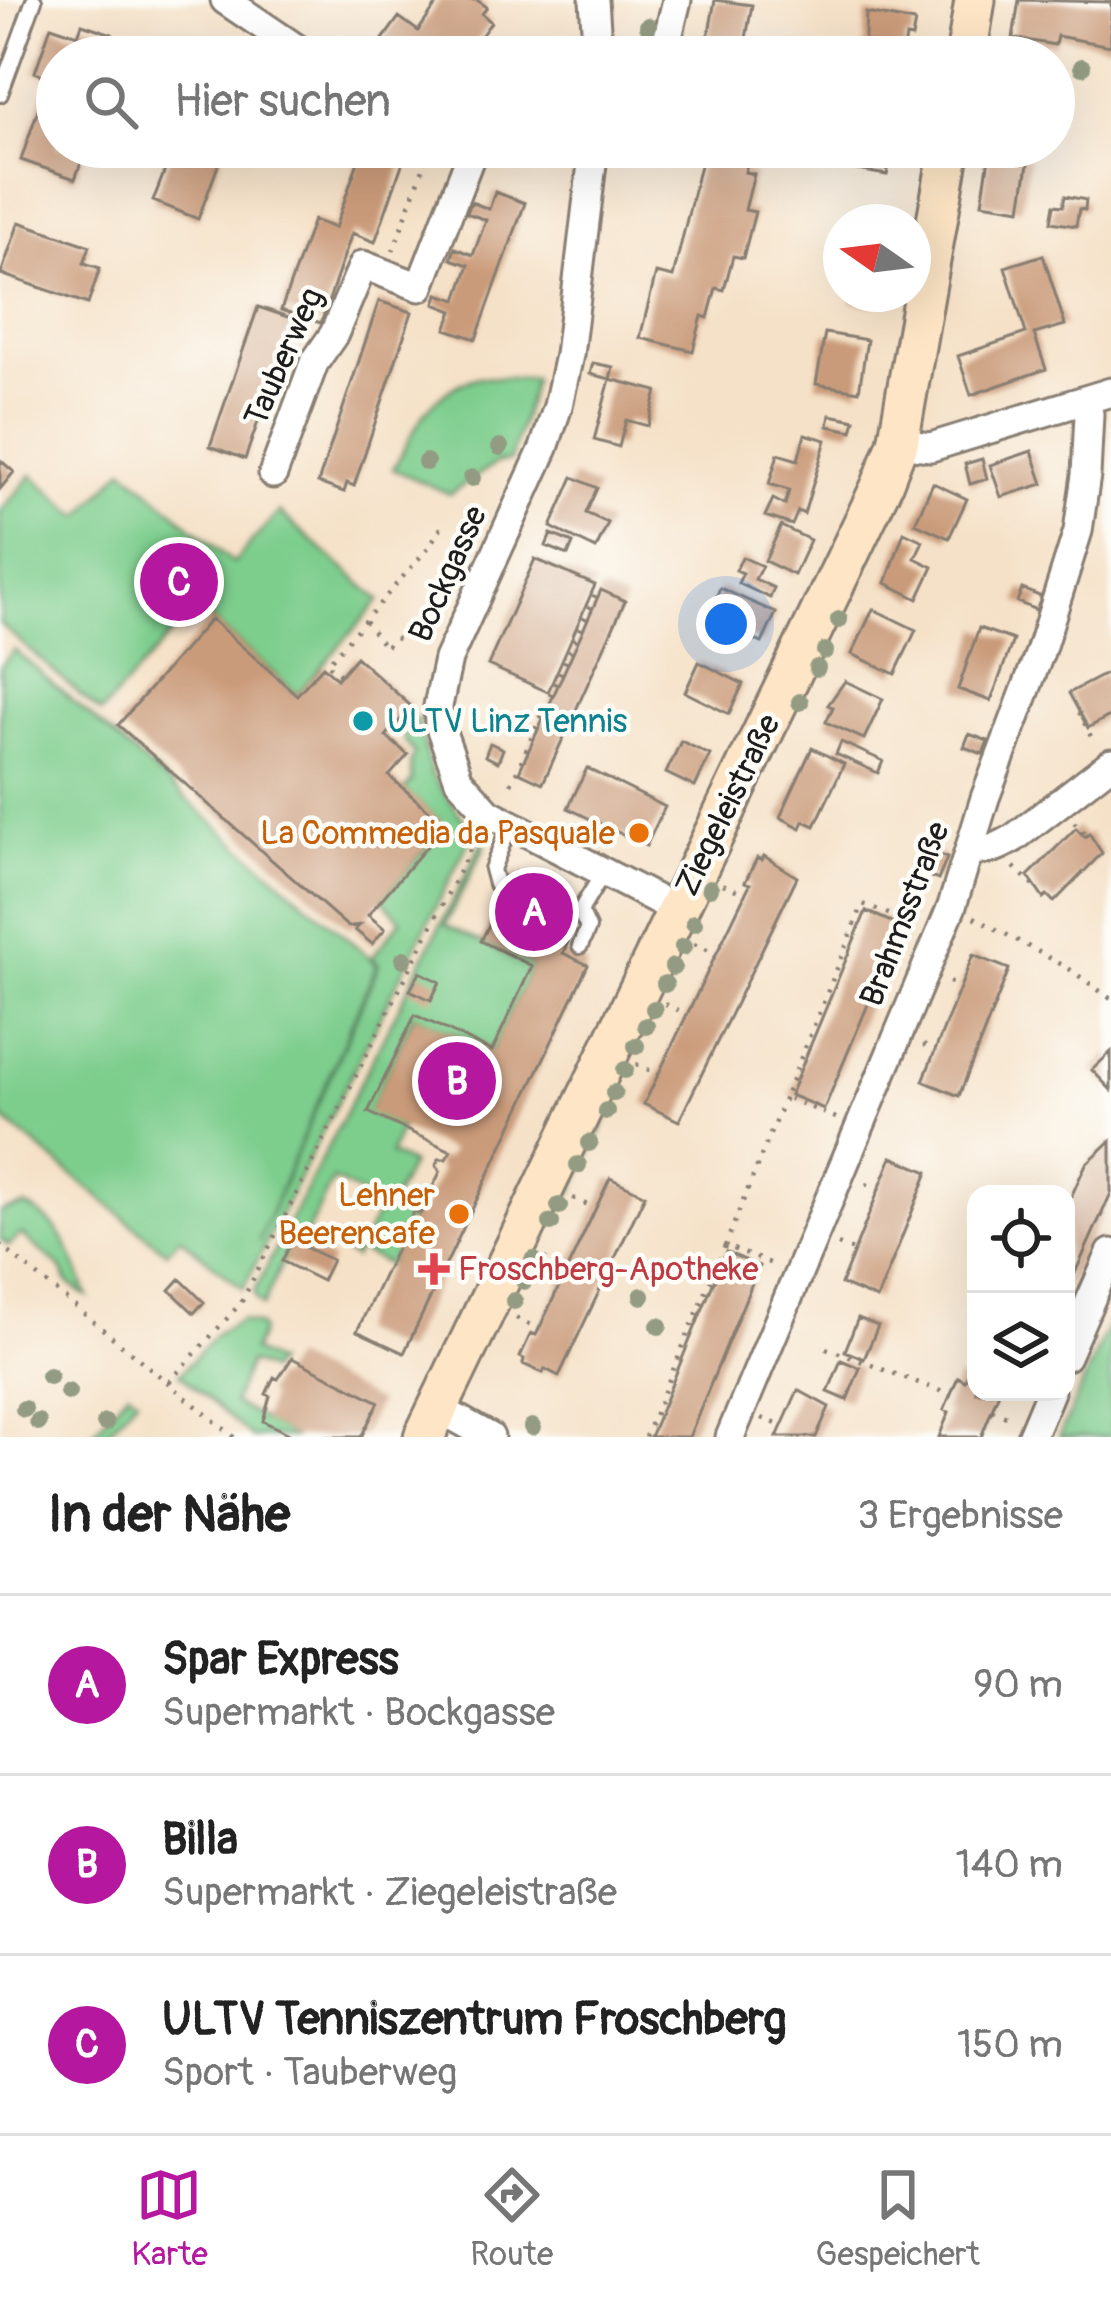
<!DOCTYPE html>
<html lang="de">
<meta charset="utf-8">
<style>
body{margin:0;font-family:Pangolin,sans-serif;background:#f6f6f6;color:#222}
.controls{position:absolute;right:36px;bottom:36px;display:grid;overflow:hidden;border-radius:24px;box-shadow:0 12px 48px #0002}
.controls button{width:108px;height:108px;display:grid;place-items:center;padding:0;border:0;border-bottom:3px solid #e0e0e0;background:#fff;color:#222;font:60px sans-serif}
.compass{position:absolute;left:823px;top:204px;width:108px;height:108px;border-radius:50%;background:#fff;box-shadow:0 12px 48px #0002;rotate:284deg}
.you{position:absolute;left:726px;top:624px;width:42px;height:42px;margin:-30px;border:9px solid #fff;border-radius:50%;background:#1a73e8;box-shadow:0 0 0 18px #1a73e833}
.badge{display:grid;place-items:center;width:78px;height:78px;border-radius:50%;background:#b5179e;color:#fff;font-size:39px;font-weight:700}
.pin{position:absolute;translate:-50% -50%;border:6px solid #fff;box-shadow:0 3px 12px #0006}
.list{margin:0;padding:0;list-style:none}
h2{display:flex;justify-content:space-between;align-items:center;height:156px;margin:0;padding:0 48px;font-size:51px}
h2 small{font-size:39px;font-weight:400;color:#767676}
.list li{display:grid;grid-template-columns:78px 1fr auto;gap:36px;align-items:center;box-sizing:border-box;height:180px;padding:0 48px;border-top:3px solid #e0e0e0}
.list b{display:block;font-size:45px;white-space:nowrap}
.list p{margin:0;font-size:39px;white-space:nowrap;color:#767676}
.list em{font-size:39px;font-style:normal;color:#767676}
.icon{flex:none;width:66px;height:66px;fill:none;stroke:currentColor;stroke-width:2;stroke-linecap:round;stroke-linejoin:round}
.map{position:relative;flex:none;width:1111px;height:1437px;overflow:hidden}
.search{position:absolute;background:#fff;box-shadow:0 12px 48px #0002;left:36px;right:36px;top:36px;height:132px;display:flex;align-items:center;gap:30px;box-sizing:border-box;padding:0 42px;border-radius:66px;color:#767676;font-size:45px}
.sheet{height:696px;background:#fff}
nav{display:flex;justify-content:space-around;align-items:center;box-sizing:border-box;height:168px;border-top:3px solid #e0e0e0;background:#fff;font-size:33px;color:#767676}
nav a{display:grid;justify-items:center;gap:6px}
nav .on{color:#b5179e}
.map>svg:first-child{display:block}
.green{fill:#7dcd8d;stroke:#4c7454;stroke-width:3}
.building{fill:#ca9b7a}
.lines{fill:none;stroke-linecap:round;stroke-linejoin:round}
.lane-casing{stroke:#887e72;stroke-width:20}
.street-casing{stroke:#887e72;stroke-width:33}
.secondary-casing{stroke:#887e72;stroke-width:45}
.path{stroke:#887e72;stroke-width:4.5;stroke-dasharray:3 9;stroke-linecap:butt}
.lane{stroke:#fff;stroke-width:14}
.street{stroke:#fff;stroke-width:27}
.secondary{stroke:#fde5c5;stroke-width:39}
.tree{fill:#939c82}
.culture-dot{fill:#0f9aa8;stroke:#fdfcf7;stroke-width:4.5}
.food-dot{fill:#e8710a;stroke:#fdfcf7;stroke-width:4.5}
.health-dot{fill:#e0444e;stroke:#fdfcf7;stroke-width:4.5}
.labels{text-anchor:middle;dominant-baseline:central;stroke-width:9;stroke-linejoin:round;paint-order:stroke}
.street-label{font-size:33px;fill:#1c1c1c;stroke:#fdfcf7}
.culture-label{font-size:33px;fill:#0d838f;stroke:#fdfcf7;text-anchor:start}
.food-label{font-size:33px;fill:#c56008;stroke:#fdfcf7;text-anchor:end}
.health-label{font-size:33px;fill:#be3a42;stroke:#fdfcf7;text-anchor:start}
</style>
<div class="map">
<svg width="1111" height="1437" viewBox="0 0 1111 1437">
<rect width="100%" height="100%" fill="#fdfcf7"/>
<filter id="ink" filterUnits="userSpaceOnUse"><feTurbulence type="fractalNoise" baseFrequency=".00833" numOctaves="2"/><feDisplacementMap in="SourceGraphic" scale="24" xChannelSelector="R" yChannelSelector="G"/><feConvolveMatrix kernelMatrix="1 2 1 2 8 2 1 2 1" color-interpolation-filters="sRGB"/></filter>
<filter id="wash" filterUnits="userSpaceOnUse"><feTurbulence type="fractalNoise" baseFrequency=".004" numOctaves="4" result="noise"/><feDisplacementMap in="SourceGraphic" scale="48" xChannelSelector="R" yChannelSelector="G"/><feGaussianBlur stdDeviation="2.7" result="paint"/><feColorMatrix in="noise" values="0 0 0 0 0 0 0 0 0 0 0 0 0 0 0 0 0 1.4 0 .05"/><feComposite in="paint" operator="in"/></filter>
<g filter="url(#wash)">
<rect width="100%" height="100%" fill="#f5e1c7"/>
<path class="green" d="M479,377l55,2 -24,82 -12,1 -48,32 -57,-25c26,-45 33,-76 86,-92z
M124,468l109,95 46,-51 101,88 -83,94 -101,-88 -95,107 -101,-89v-112l32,-37 48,42z
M14,650l363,314 -119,278 121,-278 -7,-7 29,-37 -19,-21 59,-69 -1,-9 -36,-31 8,-9 -2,-17 4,-11 -10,-13 1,-7 13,-15 13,56 42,59 -230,456 -63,-52 -14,15 -166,-136v-449z
M483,841l2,6 -40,78 87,41 -40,85 -78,-36 -45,96 32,16 -11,27 21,10 -20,39 23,8 -25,54 -32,-15 -3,8 -11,-7 4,-7 14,3 20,-43 -48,-24 -32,65 -10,-3 -28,64 -7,-6 -2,-8z
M605,1106l6,3 -39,84 -6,-2z
M24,1206c40,15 50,55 64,91l-20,-14 -8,-16 -39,-33 -12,12 -9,-7v-27z
M241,1320l18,6 2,6 -9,19 23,12 -7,8 -19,-9 -16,41 62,34h-44l-71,-63 35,-39z
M1111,1320v117h-52z
M128,1391l9,7 -34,39h-14z"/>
<g id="blocks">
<path class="building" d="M440,0h37l10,7 -5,7 9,8 -25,35h-51l-8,-6 -6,6 -20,-15 18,-25 19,14z
M715,0l37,5 -7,39 -37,-6z
M1019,0l92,2v44l-54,-10 -2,9 -42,-7z
M866,13l49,9 -3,16 -6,-1 -3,20h-39z
M82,24l30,10 -4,11 32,11 -83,1v90l29,2 -11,30 -54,-19 28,-83 -14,-5 16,-46 27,9z
M174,147h51l-27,72 -45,-18z
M363,147h45l-33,95 -23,-9 -31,90 -40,-13 32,-90 22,8z
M685,147h66l-6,25 9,2 -9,36 10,2 -12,46 -10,-2 -9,34 -8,-2 -8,30 -6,-2 -9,35 -53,-13 16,-65 17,4 28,-116 -19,-4z
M855,147h37l-5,28 -36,-6z
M990,151l39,7 -8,51 -39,-6z
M495,192l30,11 -49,136 -30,-10 7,-18 -18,-7 3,-10 19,6 12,-35 -18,-6 4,-11 18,7 13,-35 -19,-7 4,-11 18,7z
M1065,196l21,4 -1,10 -6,-1 -3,17 -25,-4 3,-17 9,1z
M19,222l71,24 -6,17 16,5 -12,36 -87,-30z
M838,241l3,1v34l-8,-1z
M1043,255l22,70 -31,9 12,35 -75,26 -13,-39 68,-23 -21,-66z
M853,294h24l-1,12 -25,-4z
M379,301l33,11 -58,174 -7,-3 -3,9 -26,-9z
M258,307l36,12 -49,140 -35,-13z
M825,333l42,7 -8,51 -43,-7z
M593,363l20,4 -3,12 -20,-5z
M610,379l47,12 -9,35 -22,-6 -7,27 -25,-7z
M830,415l25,5 -3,11 -24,-5z
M805,434l21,6 -22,74 -6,-3 -6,14 -27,-9 8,-17 12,6 4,-15 -20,-6 9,-30 20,6z
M1032,451l11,33 -42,13 -11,-32z
M982,459l5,20 -17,5 -5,-20z
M0,460l14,12 -14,17z
M573,477l24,11 -11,25 22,10 -12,26 -45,-22z
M933,483l34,16 -18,39 -34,-15z
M781,526l29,14 -16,35 -29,-14z
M904,532l19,9 -8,17 18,9 -15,32 -32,-16z
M551,534l22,9 -5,12 -22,-9z
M742,557l20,9 -7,13 19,9 -4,10 -32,-15 5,-10 -7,-3z
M535,559l60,26 -47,107 -60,-27z
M720,588l56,25 -14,30 -55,-25z
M1022,589l20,8 -6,13 -19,-8z
M601,590l24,11 -82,182 -24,-11z
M873,609l43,21 -21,44 -43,-20z
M211,619l86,76 26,-29 14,13 19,-22 56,50 -26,29 22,19 -19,21 52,45v9l-73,85 17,14 -13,15 -17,-14 5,-5 -12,2 -230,-202z
M979,628l34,12 -22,61 -33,-12z
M699,662l44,22 -14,30 -44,-22z
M1111,671v44l-23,13 -19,-35z
M845,681l38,18 -19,40 -38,-17 7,-15 -5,-2z
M969,734l19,7 -5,13 -19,-7z
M681,741l29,14 -15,32 -29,-14z
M841,742l42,19 -5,12 -42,-19z
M490,743l13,6 -5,13 -13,-6z
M812,748l32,16 -29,62 -11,-5 -3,7 -21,-11z
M587,768l78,39 -19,39 -78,-38z
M1076,828l9,9 4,-4 13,20 -48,49 -7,-7 -4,3 -15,-22z
M926,849l21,9 -9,22 -21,-9z
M764,856l33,21 -118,244 -35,-17 106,-220 -5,-2 12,-24 5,2z
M515,872l50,24 -17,36 20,10 -5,11 25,12 -184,388 -47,-22 57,-120 6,3 20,-42 -4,-7 3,-6h7l5,-8 -83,-39 47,-97 77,36 40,-85 -51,-25z
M866,911l35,15 -77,183 -34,-14z
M973,955l36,14 -50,127 -36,-15z
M420,972l20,10 -9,18 -21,-10z
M1111,1052v38l-19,-20z
M1111,1141v52l-45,100v-85l20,-44z
M892,1157l36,15 -51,127 -36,-15z
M610,1178l35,17 -86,181 -14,-7 -2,4 -20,-9 1,-5 -4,-2 11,-24 5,2 3,-6z
M292,1241l40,19 -10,21 -40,-20z
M726,1252l33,14 -70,171h-39z
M180,1279l24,23 -10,11 -24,-23z
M858,1318l20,8 -14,33 -19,-8z
M976,1355v37h23l-18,45h-42l10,-25 -5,-2 14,-33 7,4z
M292,1358l87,44 -18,35h-66l-32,-16 7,-25 -4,-2 8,-17 4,2z
M841,1360l19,8 -13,32 -19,-8z
M798,1390l31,17 -13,30h-39z"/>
</g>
</g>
<g filter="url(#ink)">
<use href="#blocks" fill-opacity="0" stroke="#887e72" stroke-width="3"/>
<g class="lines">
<g class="lane-casing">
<path id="lane" d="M0,94l34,-94
M506,888l-10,-4 -4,-15 18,-44
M580,911l8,17 -8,18
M557,913l23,-2 23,-38"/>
</g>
<g class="street-casing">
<path id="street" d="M225,0l84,57
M594,0l4,57
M663,57l14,-57
M594,147l-25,208 -11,51 -14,42 -96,211 -10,47 1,18 20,56 30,33 188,97
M898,443l33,4 180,-55
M273,474l41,-111 20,-29 29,-69 57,22 54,-140
M970,849c17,4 29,-2 44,-11l97,-75
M1066,1356l45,-103
M438,1408l52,29
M730,1437l222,-531 33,-108 55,-146 38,-121 8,-56 3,-61 -3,-14
M1031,1437l19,-45"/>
</g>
<g class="secondary-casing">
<path id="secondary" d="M966,57l9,-57
M424,1437l457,-950 17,-44 52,-296"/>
</g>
<path class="path" d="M393,251l38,-104
M365,621l20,27 8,-10 13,2
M340,675l-13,-11 101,-116 16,-25
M1079,712l15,31
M511,784l87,-196
M1074,822l13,13
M1014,867l22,21
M723,884l22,10
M974,917l94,51 43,31
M694,944l22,10
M949,982l12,4
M665,1004l22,10
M923,1045l12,5
M636,1064l22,10
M836,1118l-51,-21 78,-193 56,22
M866,1184l14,5
M1050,1191l8,3
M1066,1197l4,2
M573,1198l23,11
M1101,1215l8,3
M838,1244l17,7
M0,1245l234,192
M725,1246l60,-149
M544,1258l23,11
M516,1318l23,11
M826,1348l125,47
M169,1382l72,-79 237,-469
M992,1410l22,9
M762,1418l20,8
M645,1437l80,-191 50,19"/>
<use href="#lane" class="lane"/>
<use href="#street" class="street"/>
<use href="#secondary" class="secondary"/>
</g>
<g class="tree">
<circle cx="648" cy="26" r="9"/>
<circle cx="613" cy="44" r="9"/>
<circle cx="1082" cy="67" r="9"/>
<circle cx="500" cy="447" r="9"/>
<circle cx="426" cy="462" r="9"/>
<circle cx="472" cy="478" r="9"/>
<circle cx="839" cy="620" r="9"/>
<circle cx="825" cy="651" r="9"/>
<circle cx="817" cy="668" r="9"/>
<circle cx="800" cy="702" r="9"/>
<circle cx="710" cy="888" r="9"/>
<circle cx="694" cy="923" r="9"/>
<circle cx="683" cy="947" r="9"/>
<circle cx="404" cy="959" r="9"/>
<circle cx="673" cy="967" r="9"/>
<circle cx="665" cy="984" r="9"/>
<circle cx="654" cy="1009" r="9"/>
<circle cx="646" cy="1026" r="9"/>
<circle cx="636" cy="1046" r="9"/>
<circle cx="625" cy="1070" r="9"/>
<circle cx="614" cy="1093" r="9"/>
<circle cx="606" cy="1111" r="9"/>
<circle cx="589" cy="1143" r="9"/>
<circle cx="578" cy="1165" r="9"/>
<circle cx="559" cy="1206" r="9"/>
<circle cx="551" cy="1223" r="9"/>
<circle cx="533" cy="1260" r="9"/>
<circle cx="524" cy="1281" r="9"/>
<circle cx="642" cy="1296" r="9"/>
<circle cx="514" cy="1301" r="9"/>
<circle cx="659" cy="1326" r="9"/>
<circle cx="49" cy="1376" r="9"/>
<circle cx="68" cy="1392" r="9"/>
<circle cx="24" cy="1409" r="9"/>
<circle cx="38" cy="1422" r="9"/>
<circle cx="105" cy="1423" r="9"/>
<circle cx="532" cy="1427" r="9"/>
</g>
</g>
<circle class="culture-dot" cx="363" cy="721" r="12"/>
<g class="food-dot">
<circle cx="639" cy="833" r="12"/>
<circle cx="459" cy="1214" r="12"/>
</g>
<path class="health-dot" d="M428 1251h12v12h12v12h-12v12h-12v-12h-12v-12h12z"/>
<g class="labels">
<g class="street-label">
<text transform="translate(284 357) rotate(-66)">Tauberweg</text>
<text transform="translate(448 574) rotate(-66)">Bockgasse</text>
<text transform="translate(728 805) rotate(-64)">Ziegeleistraße</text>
<text transform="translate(905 914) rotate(-69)">Brahmsstraße</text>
</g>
<g class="culture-label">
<text x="387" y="721">ULTV Linz Tennis</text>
</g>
<g class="food-label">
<text x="615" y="833">La Commedia da Pasquale</text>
<text x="435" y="1195">Lehner<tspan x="435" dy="38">Beerencafe</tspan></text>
</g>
<g class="health-label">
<text x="458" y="1269">Froschberg-Apotheke</text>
</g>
</g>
</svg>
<div class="controls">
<button><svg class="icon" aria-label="locate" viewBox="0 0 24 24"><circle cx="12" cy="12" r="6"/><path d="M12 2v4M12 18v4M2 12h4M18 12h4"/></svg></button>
<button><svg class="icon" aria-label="layers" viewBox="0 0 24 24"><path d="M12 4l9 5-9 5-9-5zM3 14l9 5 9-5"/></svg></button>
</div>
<svg class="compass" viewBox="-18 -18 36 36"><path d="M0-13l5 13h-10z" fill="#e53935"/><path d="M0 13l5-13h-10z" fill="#767676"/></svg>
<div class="you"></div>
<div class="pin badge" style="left:534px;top:912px">A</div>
<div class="pin badge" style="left:457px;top:1081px">B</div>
<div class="pin badge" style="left:179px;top:582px">C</div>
<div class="search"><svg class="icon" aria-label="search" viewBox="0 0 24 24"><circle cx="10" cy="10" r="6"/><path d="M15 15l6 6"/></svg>Hier suchen</div>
</div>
<section class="sheet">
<h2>In der Nähe<small>3 Ergebnisse</small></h2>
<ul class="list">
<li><span class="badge">A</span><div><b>Spar Express</b><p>Supermarkt · Bockgasse</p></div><em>90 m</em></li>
<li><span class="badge">B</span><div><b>Billa</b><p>Supermarkt · Ziegeleistraße</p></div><em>140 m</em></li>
<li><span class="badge">C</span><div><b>ULTV Tenniszentrum Froschberg</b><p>Sport · Tauberweg</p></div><em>150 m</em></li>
</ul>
</section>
<nav>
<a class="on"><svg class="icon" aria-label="map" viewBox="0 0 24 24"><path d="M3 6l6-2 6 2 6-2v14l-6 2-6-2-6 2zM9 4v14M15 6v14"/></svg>Karte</a>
<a><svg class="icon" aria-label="directions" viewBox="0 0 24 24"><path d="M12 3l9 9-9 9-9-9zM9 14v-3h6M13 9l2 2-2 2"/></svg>Route</a>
<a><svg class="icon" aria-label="saved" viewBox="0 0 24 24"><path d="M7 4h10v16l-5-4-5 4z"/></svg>Gespeichert</a>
</nav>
